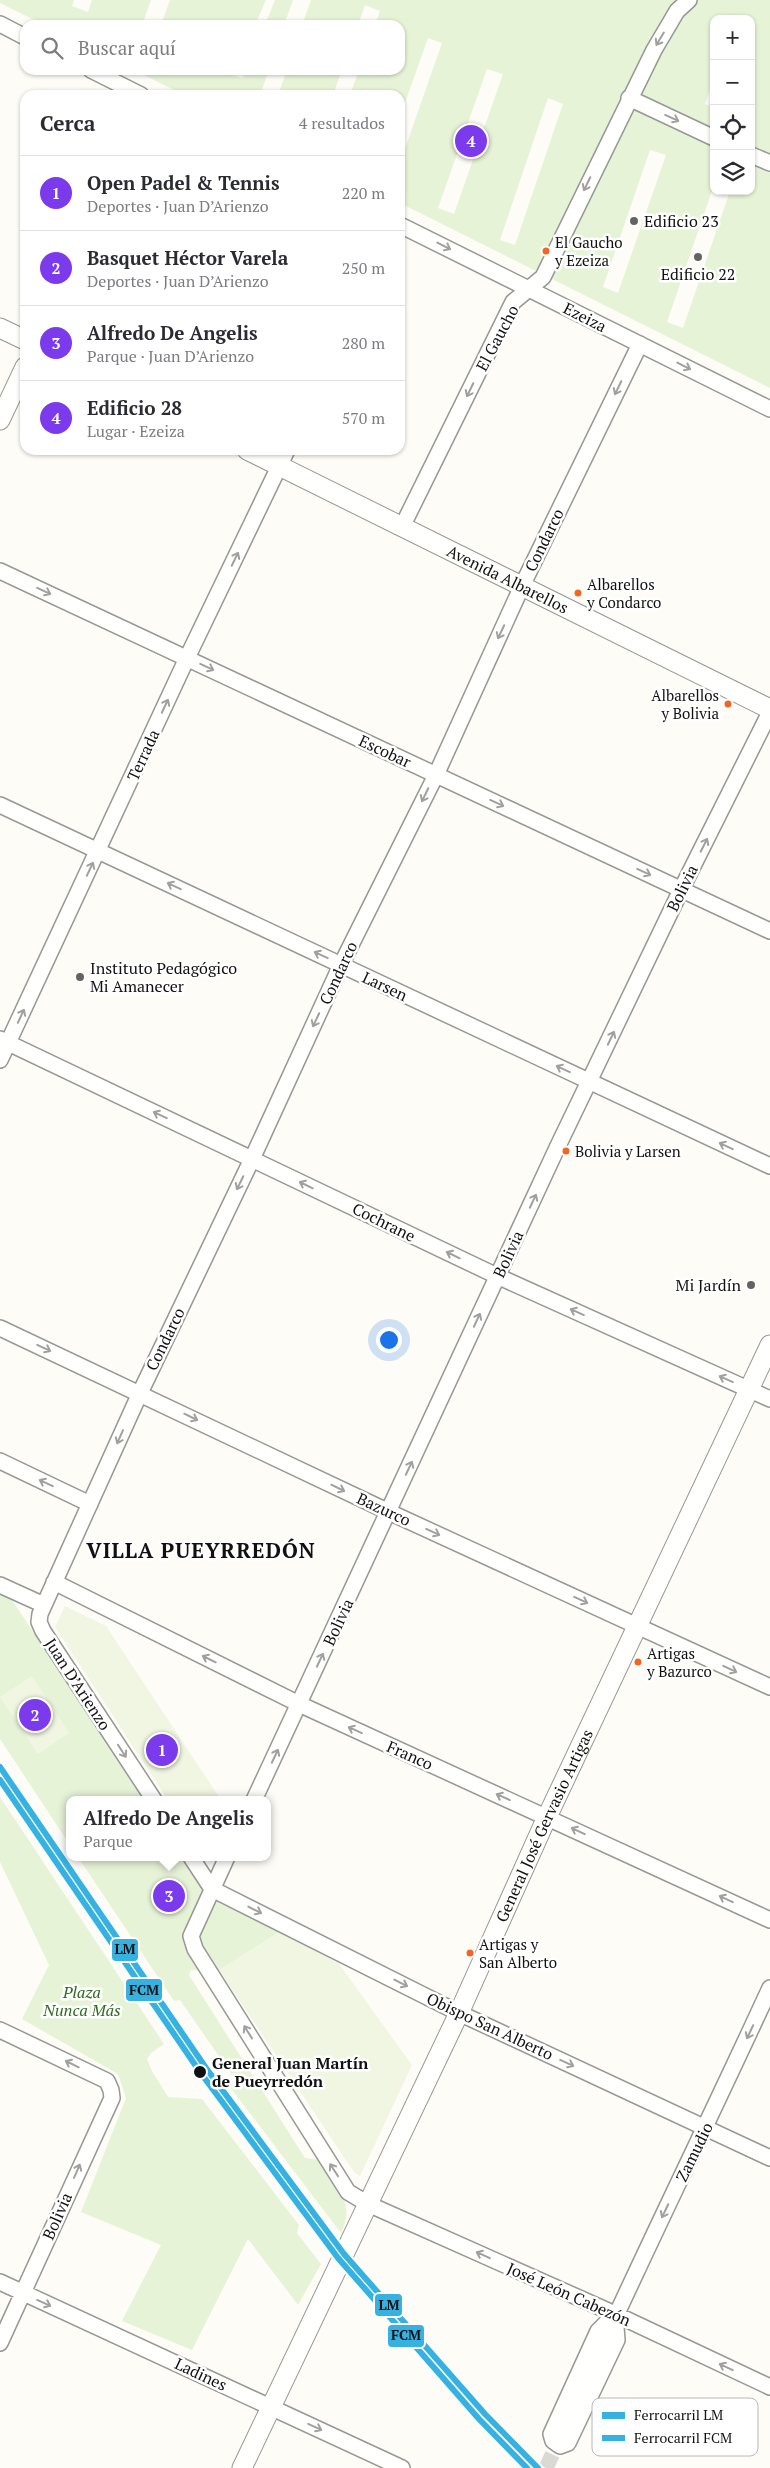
<!DOCTYPE html>
<html lang="es">
<meta charset="utf-8">
<style>
body{margin:0;font-family:"PT Serif",serif;background:#f2f2f3;color:#2b2b33}
.controls{position:absolute;right:15px;top:15px;display:grid;overflow:hidden;border-radius:10px;box-shadow:0 1px 4px #0004}
.controls button{width:45px;height:45px;display:grid;place-items:center;padding:0;border:0;border-bottom:1px solid #e1e1e2;background:#fff;color:#2b2b33;font:25px sans-serif}
.you{position:absolute;left:388px;top:1339px;width:18px;height:18px;margin:-12px;border:4px solid #fff;border-radius:50%;background:#1a73e8;box-shadow:0 0 0 8px #1a73e833}
.badge{display:grid;place-items:center;width:32px;height:32px;border-radius:50%;background:#7c3aed;color:#fff;font-size:16px;font-weight:700}
.pin{position:absolute;translate:-50% -50%;border:2px solid #fff;box-shadow:0 1px 5px #0006}
.popup{position:absolute;left:66px;top:1796px;width:205px;height:65px;box-sizing:border-box;display:grid;place-content:center;border-radius:10px;background:#fff;filter:drop-shadow(0 1px 4px #0005);font-size:16px;white-space:nowrap;color:#7c7c81}
.popup b{font-size:19px;color:#2b2b33}
.popup::after{content:'';position:absolute;left:50%;top:100%;margin-left:-10px;border:10px solid transparent;border-top-color:#fff}
.list{margin:0;padding:0;list-style:none}
h2{display:flex;justify-content:space-between;align-items:center;height:65px;margin:0;padding:0 20px;font-size:21px}
h2 small{font-size:16px;font-weight:400;color:#7c7c81}
.list li{display:grid;grid-template-columns:32px 1fr auto;gap:15px;align-items:center;box-sizing:border-box;height:75px;padding:0 20px;border-top:1px solid #e1e1e2}
.list b{display:block;font-size:19px;white-space:nowrap}
.list p{margin:0;font-size:16px;white-space:nowrap;color:#7c7c81}
.list em{font-size:16px;font-style:normal;color:#7c7c81}
.icon{flex:none;width:28px;height:28px;fill:none;stroke:currentColor;stroke-width:2;stroke-linecap:round;stroke-linejoin:round}
.map{position:relative;flex:none;width:770px;height:2468px;overflow:hidden}
.search{position:absolute;background:#fff;box-shadow:0 1px 4px #0004;left:20px;top:20px;width:385px;height:55px;display:flex;align-items:center;gap:12px;box-sizing:border-box;padding:0 18px;border-radius:15px;color:#7c7c81;font-size:19px}
.panel{position:absolute;background:#fff;box-shadow:0 1px 4px #0004;left:20px;top:90px;width:385px;height:365px;border-radius:15px}
.map>svg:first-child{display:block}
.green{fill:#e7f3d7;fill-rule:evenodd}
.pitch{fill:#f0f6e1}
.lines{fill:none;stroke-linecap:round;stroke-linejoin:round}
.minor-tunnel{stroke:#dad9d4;stroke-width:15;stroke-dasharray:15 8;stroke-linecap:butt}
.minor-casing{stroke:#979795;stroke-width:18}
.tertiary-casing{stroke:#979795;stroke-width:21}
.minor{stroke:#fffffe;stroke-width:15}
.tertiary{stroke:#fffffe;stroke-width:19}
.rail-1-casing{stroke:#fff;stroke-width:10}
.rail-2-casing{stroke:#fff;stroke-width:10}
.rail-1{stroke:#35b2e2;stroke-width:6}
.rail-2{stroke:#35b2e2;stroke-width:6}
.oneway{stroke:#a0a09f}
.poi-dot{fill:#646362;stroke:#fff;stroke-width:2}
.bus-dot{fill:#f26522;stroke:#fff;stroke-width:2}
.stop-dot{fill:#111;stroke:#fff;stroke-width:2}
.labels{text-anchor:middle;dominant-baseline:central;stroke-width:5;stroke-linejoin:round;paint-order:stroke}
.bus-label{font-size:15px;fill:#111;stroke:#fff;text-anchor:start}
.poi-label{font-size:16px;fill:#111;stroke:#fff;text-anchor:start}
.street-label{font-size:16px;fill:#111;stroke:#fff}
.park-label{font-size:16px;font-style:italic;fill:#2f6b1f;stroke:#fff}
.stop-label{font-size:16px;font-weight:bold;fill:#111;stroke:#fff;text-anchor:start}
.district-label{font-size:21px;font-weight:bold;letter-spacing:1px;fill:#111;stroke:#fff}
.key{fill:#fff;stroke:#b8b8b8;stroke-width:1}
.key-label{font-size:14px;fill:#111}
.line-badge{stroke:#fff;stroke-width:2}
.pale-badge-label{font-size:14px;text-anchor:middle;font-weight:bold;fill:#111}
</style>
<div class="map">
<svg width="770" height="2468" viewBox="0 0 770 2468">
<rect width="100%" height="100%" fill="#fdfcf7"/>
<path class="green" d="M0,0h74l-2,6 16,6 4,-12h59l-9,25h-98l-44,-22z
M170,0h96l-11,25h-94z
M275,0h18l-9,25h-19z
M311,0h459v388l-370,-185v-40l42,-120 -14,-5 -28,79v-22h-50l9,-25h41v-45h-25l5,-14 -15,-6 -7,20h-56zM736,16l15,3v172h-21l-47,137 -16,-6 47,-137v-78l-9,-3 9,-25v-60h20zM487,69l16,5 -49,140 -16,-6zM548,98l15,6 -48,141 -15,-5zM650,150l16,5 -48,138 -15,-6z
M134,70h100l-1,5 9,3 4,-8h23l-9,25h-76z
M287,70h55l-9,25h-55z
M0,1592l10,5 135,203h-75v45l-70,-106z
M0,1797l164,247 -13,9 -4,6 5,12 16,26 34,2 97,126 -2,8 24,31 -23,41 -50,-66 -56,111 -70,-29 39,-76 -80,-33 45,-114 -8,-24 -96,-55 27,-54 -49,-103z
M78,1857h106c5,9 16,20 18,31 3,14 -16,40 -18,56l17,27 -10,-1 -2,5 116,183 15,2c16,26 36,42 21,73l-111,-146 6,-6 -56,-81 -6,1z
M214,1899l67,32 -63,40c-25,-37 -20,-33 -4,-72z"/>
<path class="pitch" d="M65,1606l41,20 115,174h-53l-113,-173z
M32,1676l37,57 -31,21 -38,-57z
M281,1931l58,33 73,101 -52,111 -6,-4 -135,-202z"/>
<g class="lines">
<path class="minor-tunnel" d="M546,2468l15,-32"/>
<g class="minor-casing">
<path id="minor" d="M0,24l25,13
M91,70l50,25
M629,98l85,40
M751,155l19,8
M400,225l370,184
M402,527l111,-225 30,-25 111,-227 23,-39 12,-11
M0,571l770,360
M0,805l770,361
M0,1039l497,237 273,123
M0,1060l187,-402 100,-208
M0,1328l389,184 381,175
M0,1461l90,43
M54,1582l245,122 471,216
M0,1585l44,20
M154,1800l-111,-169 -4,-9 1,-8 100,-221 112,-234 89,-194 95,-190 85,-187 119,-244
M254,1800l303,-652 124,-258 89,-178
M191,1857l21,32
M227,1857l-36,79 4,13 153,243 20,12 247,110 155,73
M212,1889l247,124 311,145
M0,2030l107,51 4,9 1,8 -112,245
M0,2282l402,186
M615,2314l2,26 -49,103 -8,3 -7,-5 -2,-7 47,-103z
M561,2436c67,-151 140,-298 209,-448"/>
</g>
<g class="tertiary-casing">
<g id="tertiary">
<path d="M0,328l25,12"/>
<path d="M0,420l25,-53"/>
<path id="s1" d="M247,450l523,259"/>
<path id="s2" d="M242,2468l217,-455 88,-196 223,-472"/>
</g>
</g>
<use href="#minor" class="minor"/>
<use href="#tertiary" class="tertiary"/>
<g class="rail-1-casing">
<path id="rail-1" d="M0,1767l206,301 138,186 141,160 53,54"/>
</g>
<g class="rail-2-casing">
<path id="rail-2" d="M0,1780l200,292 138,186 141,161 48,49"/>
</g>
<use href="#rail-1" class="rail-1"/>
<use href="#rail-2" class="rail-2"/>
</g>
<defs><path id="oneway-shaft" d="M-6 0H5M1.5-3L5.5 0L1.5 3" fill="none" stroke-width="1.6" stroke-linecap="round" stroke-linejoin="round" transform="scale(1.25)"/></defs>
<g class="oneway">
<use href="#oneway-shaft" transform="translate(660 39) rotate(121)"/>
<use href="#oneway-shaft" transform="translate(672 118) rotate(25)"/>
<use href="#oneway-shaft" transform="translate(587 184) rotate(116)"/>
<use href="#oneway-shaft" transform="translate(444 246) rotate(27)"/>
<use href="#oneway-shaft" transform="translate(684 366) rotate(27)"/>
<use href="#oneway-shaft" transform="translate(618 388) rotate(116)"/>
<use href="#oneway-shaft" transform="translate(470 390) rotate(116)"/>
<use href="#oneway-shaft" transform="translate(235 559) rotate(-64)"/>
<use href="#oneway-shaft" transform="translate(44 591) rotate(25)"/>
<use href="#oneway-shaft" transform="translate(501 632) rotate(115)"/>
<use href="#oneway-shaft" transform="translate(207 667) rotate(25)"/>
<use href="#oneway-shaft" transform="translate(165 706) rotate(-65)"/>
<use href="#oneway-shaft" transform="translate(425 795) rotate(116)"/>
<use href="#oneway-shaft" transform="translate(497 803) rotate(25)"/>
<use href="#oneway-shaft" transform="translate(704 845) rotate(-63)"/>
<use href="#oneway-shaft" transform="translate(90 869) rotate(-65)"/>
<use href="#oneway-shaft" transform="translate(644 872) rotate(25)"/>
<use href="#oneway-shaft" transform="translate(174 886) rotate(-155)"/>
<use href="#oneway-shaft" transform="translate(321 955) rotate(-155)"/>
<use href="#oneway-shaft" transform="translate(21 1016) rotate(-65)"/>
<use href="#oneway-shaft" transform="translate(316 1020) rotate(115)"/>
<use href="#oneway-shaft" transform="translate(611 1038) rotate(-65)"/>
<use href="#oneway-shaft" transform="translate(563 1069) rotate(-155)"/>
<use href="#oneway-shaft" transform="translate(160 1115) rotate(-155)"/>
<use href="#oneway-shaft" transform="translate(726 1146) rotate(-155)"/>
<use href="#oneway-shaft" transform="translate(240 1183) rotate(116)"/>
<use href="#oneway-shaft" transform="translate(306 1185) rotate(-154)"/>
<use href="#oneway-shaft" transform="translate(533 1201) rotate(-65)"/>
<use href="#oneway-shaft" transform="translate(453 1255) rotate(-154)"/>
<use href="#oneway-shaft" transform="translate(577 1312) rotate(-156)"/>
<use href="#oneway-shaft" transform="translate(477 1320) rotate(-65)"/>
<use href="#oneway-shaft" transform="translate(44 1348) rotate(25)"/>
<use href="#oneway-shaft" transform="translate(726 1379) rotate(-156)"/>
<use href="#oneway-shaft" transform="translate(191 1417) rotate(26)"/>
<use href="#oneway-shaft" transform="translate(120 1437) rotate(114)"/>
<use href="#oneway-shaft" transform="translate(409 1468) rotate(-65)"/>
<use href="#oneway-shaft" transform="translate(46 1483) rotate(-155)"/>
<use href="#oneway-shaft" transform="translate(338 1488) rotate(26)"/>
<use href="#oneway-shaft" transform="translate(433 1532) rotate(25)"/>
<use href="#oneway-shaft" transform="translate(581 1600) rotate(25)"/>
<use href="#oneway-shaft" transform="translate(209 1659) rotate(-154)"/>
<use href="#oneway-shaft" transform="translate(320 1660) rotate(-65)"/>
<use href="#oneway-shaft" transform="translate(730 1669) rotate(25)"/>
<use href="#oneway-shaft" transform="translate(355 1730) rotate(-156)"/>
<use href="#oneway-shaft" transform="translate(122 1751) rotate(57)"/>
<use href="#oneway-shaft" transform="translate(275 1756) rotate(-65)"/>
<use href="#oneway-shaft" transform="translate(503 1797) rotate(-156)"/>
<use href="#oneway-shaft" transform="translate(578 1831) rotate(-155)"/>
<use href="#oneway-shaft" transform="translate(726 1899) rotate(-155)"/>
<use href="#oneway-shaft" transform="translate(255 1910) rotate(27)"/>
<use href="#oneway-shaft" transform="translate(401 1983) rotate(27)"/>
<use href="#oneway-shaft" transform="translate(248 2032) rotate(-122)"/>
<use href="#oneway-shaft" transform="translate(750 2032) rotate(115)"/>
<use href="#oneway-shaft" transform="translate(567 2063) rotate(25)"/>
<use href="#oneway-shaft" transform="translate(72 2064) rotate(-154)"/>
<use href="#oneway-shaft" transform="translate(334 2170) rotate(-123)"/>
<use href="#oneway-shaft" transform="translate(77 2171) rotate(-66)"/>
<use href="#oneway-shaft" transform="translate(665 2211) rotate(116)"/>
<use href="#oneway-shaft" transform="translate(483 2255) rotate(-156)"/>
<use href="#oneway-shaft" transform="translate(44 2303) rotate(24)"/>
<use href="#oneway-shaft" transform="translate(726 2367) rotate(-155)"/>
<use href="#oneway-shaft" transform="translate(315 2427) rotate(25)"/>
</g>
<g class="poi-dot">
<circle cx="634" cy="221" r="5"/>
<circle cx="698" cy="257" r="5"/>
<circle cx="80" cy="977" r="5"/>
<circle cx="751" cy="1285" r="5"/>
</g>
<g class="bus-dot">
<circle cx="546" cy="251" r="4.5"/>
<circle cx="578" cy="593" r="4.5"/>
<circle cx="728" cy="704" r="4.5"/>
<circle cx="566" cy="1151" r="4.5"/>
<circle cx="638" cy="1662" r="4.5"/>
<circle cx="470" cy="1953" r="4.5"/>
</g>
<circle class="stop-dot" cx="200" cy="2072" r="7"/>
<g class="labels">
<g class="bus-label">
<text x="555" y="242">El Gaucho<tspan x="555" dy="18">y Ezeiza</tspan></text>
<text x="587" y="584">Albarellos<tspan x="587" dy="18">y Condarco</tspan></text>
<text x="719" y="695" text-anchor="end">Albarellos<tspan x="719" dy="18">y Bolivia</tspan></text>
<text x="575" y="1151">Bolivia y Larsen</text>
<text x="647" y="1653">Artigas<tspan x="647" dy="18">y Bazurco</tspan></text>
<text x="479" y="1944">Artigas y<tspan x="479" dy="18">San Alberto</tspan></text>
</g>
<g class="poi-label">
<text x="644" y="221">Edificio 23</text>
<text x="698" y="274" text-anchor="middle">Edificio 22</text>
<text x="90" y="968">Instituto Pedagógico<tspan x="90" dy="18">Mi Amanecer</tspan></text>
<text x="741" y="1285" text-anchor="end">Mi Jardín</text>
</g>
<g class="street-label">
<text transform="translate(585 317) rotate(27)">Ezeiza</text>
<text transform="translate(497 338) rotate(-62)">El Gaucho</text>
<text transform="translate(544 540) rotate(-64)">Condarco</text>
<text stroke="none"><textPath href="#s1" startOffset="291">Avenida Albarellos</textPath></text>
<text transform="translate(385 751) rotate(25)">Escobar</text>
<text transform="translate(143 755) rotate(-65)">Terrada</text>
<text transform="translate(682 888) rotate(-64)">Bolivia</text>
<text transform="translate(338 973) rotate(-65)">Condarco</text>
<text transform="translate(385 986) rotate(25)">Larsen</text>
<text transform="translate(384 1222) rotate(26)">Cochrane</text>
<text transform="translate(508 1254) rotate(-65)">Bolivia</text>
<text transform="translate(165 1339) rotate(-64)">Condarco</text>
<text transform="translate(384 1509) rotate(25)">Bazurco</text>
<text transform="translate(338 1622) rotate(-65)">Bolivia</text>
<text transform="translate(78 1684) rotate(57)">Juan D’Arienzo</text>
<text transform="translate(410 1755) rotate(24)">Franco</text>
<text stroke="none"><textPath href="#s2" startOffset="710">General José Gervasio Artigas</textPath></text>
<text transform="translate(490 2026) rotate(25)">Obispo San Alberto</text>
<text transform="translate(694 2152) rotate(-64)">Zamudio</text>
<text transform="translate(57 2216) rotate(-66)">Bolivia</text>
<text transform="translate(569 2294) rotate(24)">José León Cabezón</text>
<text transform="translate(201 2374) rotate(25)">Ladines</text>
</g>
<g class="park-label">
<text x="82" y="1992">Plaza<tspan x="82" dy="18">Nunca Más</tspan></text>
</g>
<g class="stop-label">
<text x="212" y="2063">General Juan Martín<tspan x="212" dy="18">de Pueyrredón</tspan></text>
</g>
<g class="district-label">
<text x="201" y="1550">VILLA PUEYRREDÓN</text>
</g>
</g>
<rect x="592" y="2398" width="166" height="58" rx="8" class="key"/>
<rect x="602" y="2412" width="23" height="7" fill="#35b2e2"/>
<rect x="602" y="2435" width="23" height="6" fill="#35b2e2"/>
<g class="key-label">
<text x="634" y="2420">Ferrocarril LM</text>
<text x="634" y="2443">Ferrocarril FCM</text>
</g>
<g class="line-badge">
<rect x="111" y="1938" width="28" height="24" rx="5" fill="#35b2e2"/>
<rect x="125" y="1978" width="38" height="24" rx="5" fill="#35b2e2"/>
<rect x="374" y="2293" width="29" height="24" rx="5" fill="#35b2e2"/>
<rect x="387" y="2324" width="38" height="24" rx="5" fill="#35b2e2"/>
</g>
<g class="pale-badge-label">
<text x="125" y="1954">LM</text>
<text x="144" y="1995">FCM</text>
<text x="389" y="2310">LM</text>
<text x="406" y="2340">FCM</text>
</g>
</svg>
<div class="controls">
<button>+</button>
<button>−</button>
<button><svg class="icon" aria-label="locate" viewBox="0 0 24 24"><circle cx="12" cy="12" r="6"/><path d="M12 2v4M12 18v4M2 12h4M18 12h4"/></svg></button>
<button><svg class="icon" aria-label="layers" viewBox="0 0 24 24"><path d="M12 4l9 5-9 5-9-5zM3 14l9 5 9-5"/></svg></button>
</div>
<div class="you"></div>
<div class="pin badge" style="left:162px;top:1750px">1</div>
<div class="pin badge" style="left:35px;top:1715px">2</div>
<div class="pin badge" style="left:169px;top:1896px">3</div>
<div class="popup"><b>Alfredo De Angelis</b>Parque</div>
<div class="pin badge" style="left:471px;top:141px">4</div>
<div class="search"><svg class="icon" aria-label="search" viewBox="0 0 24 24"><circle cx="10" cy="10" r="6"/><path d="M15 15l6 6"/></svg>Buscar aquí</div>
<section class="panel">
<h2>Cerca<small>4 resultados</small></h2>
<ul class="list">
<li><span class="badge">1</span><div><b>Open Padel &amp; Tennis</b><p>Deportes · Juan D’Arienzo</p></div><em>220 m</em></li>
<li><span class="badge">2</span><div><b>Basquet Héctor Varela</b><p>Deportes · Juan D’Arienzo</p></div><em>250 m</em></li>
<li><span class="badge">3</span><div><b>Alfredo De Angelis</b><p>Parque · Juan D’Arienzo</p></div><em>280 m</em></li>
<li><span class="badge">4</span><div><b>Edificio 28</b><p>Lugar · Ezeiza</p></div><em>570 m</em></li>
</ul>
</section>
</div>
